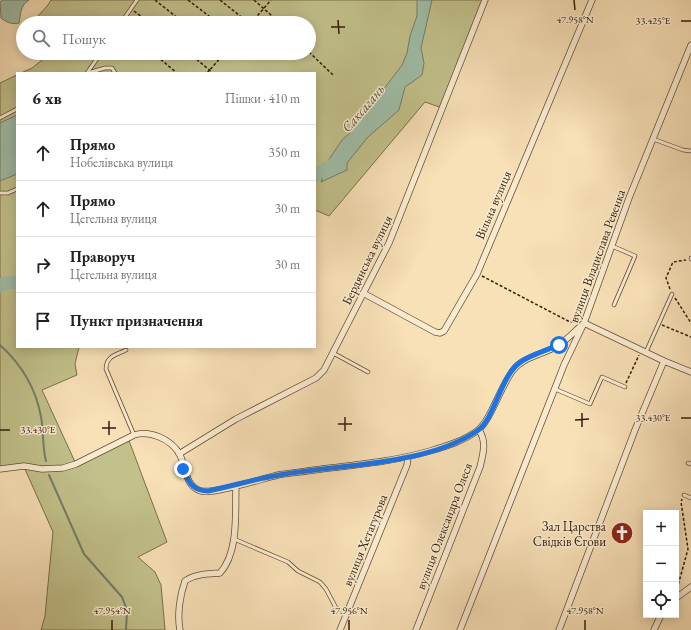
<!DOCTYPE html>
<html lang="uk">
<meta charset="utf-8">
<style>
body{margin:0;font-family:"EB Garamond",serif;background:#f2f2f2;color:#202124}
.controls{position:absolute;right:12px;bottom:12px;display:grid;overflow:hidden;border-radius:0px;box-shadow:0 2px 10px #0003}
.controls button{width:36px;height:36px;display:grid;place-items:center;padding:0;border:0;border-bottom:1px solid #e0e0e0;background:#fff;color:#202124;font:20px sans-serif}
.stop{position:absolute;width:12px;height:12px;margin:-9px;border:3px solid #1a73e8;border-radius:50%;background:#fff}
.stop.end{background:#1a73e8;border-color:#fff;box-shadow:0 1px 4px #0008}
.list{margin:0;padding:0;list-style:none}
h2{display:flex;justify-content:space-between;align-items:center;height:52px;margin:0;padding:0 16px;font-size:17px}
h2 small{font-size:13px;font-weight:400;color:#757577}
.list li{display:grid;grid-template-columns:26px 1fr auto;gap:12px;align-items:center;box-sizing:border-box;height:56px;padding:0 16px;border-top:1px solid #e0e0e0}
.list b{display:block;font-size:15px;white-space:nowrap}
.list p{margin:0;font-size:13px;white-space:nowrap;color:#757577}
.list em{font-size:13px;font-style:normal;color:#757577}
.icon{flex:none;width:22px;height:22px;fill:none;stroke:currentColor;stroke-width:2;stroke-linecap:round;stroke-linejoin:round}
.map{position:relative;flex:none;width:691px;height:630px;overflow:hidden}
.search{position:absolute;background:#fff;box-shadow:0 2px 10px #0003;left:16px;top:16px;width:300px;height:44px;display:flex;align-items:center;gap:10px;box-sizing:border-box;padding:0 14px;border-radius:22px;color:#757577;font-size:15px}
.panel{position:absolute;background:#fff;box-shadow:0 2px 10px #0003;left:16px;top:72px;width:300px;height:276px;border-radius:0px}
.map>svg:first-child{display:block}
.green{fill:#c2c18b;stroke:#7a704a}
.water{fill:#9fbea8;stroke:#737e68}
.lines{fill:none;stroke-linecap:round;stroke-linejoin:round}
.stream{stroke:#737e68;stroke-width:2}
.river{stroke:#9fbea8;stroke-width:13}
.lane-casing{stroke:#644e34;stroke-width:4.5}
.street-casing{stroke:#644e34;stroke-width:7}
.path{stroke:#321e08;stroke-width:1.5;stroke-dasharray:3 2;stroke-linecap:butt}
.lane{stroke:#faebd0;stroke-width:3}
.street{stroke:#faebd0;stroke-width:5.5}
.route{stroke:#1a73e8;stroke-width:5}
.ticks{fill:none;stroke:#321e08;stroke-width:1.5}
.labels{text-anchor:middle;dominant-baseline:central;stroke-width:3;stroke-linejoin:round;paint-order:stroke}
.street-label{font-size:13px;fill:#321e08;stroke:#faebd0}
.poi-label{font-size:13px;fill:#321e08;stroke:#faebd0;text-anchor:end}
.water-label{font-size:14px;font-style:italic;fill:#534e38;stroke:#faebd0}
.ticks-label{font-size:10px;text-anchor:middle;fill:#321e08;stroke:#faebd0;stroke-width:3;stroke-linejoin:round;paint-order:stroke}
</style>
<div class="map">
<svg width="691" height="630" viewBox="0 0 691 630">
<rect width="100%" height="100%" fill="#f8e0b7"/>
<filter id="stains"><feTurbulence type="fractalNoise" baseFrequency=".005" numOctaves="4"/><feColorMatrix values="0 0 0 0 .2 0 0 0 0 .09 0 0 0 0 .02 0 0 0 .5 -.17"/></filter>
<radialGradient id="worn" r=".72"><stop offset=".6" stop-color="#630" stop-opacity="0"/><stop offset="1" stop-color="#630" stop-opacity=".3"/></radialGradient>
<path class="green" d="M51,0h434l-43,108 -17,-6 -96,114 -14,-6v-137h-294l11,-5 19,-15h258v-30h-268l-4,-6 11,-12z
M17,75v272h62l-4,17 2,11 -35,15 34,74 52,-26 39,104 -29,15 17,15 6,13 4,45h-124l4,-14 8,-84 -29,-65 -24,2v-386z"/>
<path class="water" d="M2,0h27c-9,6 -8,13 -10,23 -7,2 -13,-1 -18,-5l-1,-16z
M417,0h15l-11,48 3,15 -2,12 -17,12 -6,23 -31,27 -21,26v7l-26,12 7,-21 14,-21 8,-7 12,-18 15,-17 25,-33 5,-12 3,-17 7,-20z
M17,115v59l-17,7v-58z"/>
<g class="lines">
<path class="stream" d="M0,345c21,19 36,44 41,72 3,14 1,29 5,44
M49,475l35,79 38,43 5,13 -1,20"/>
<path class="river" d="M315,175l24,-14
M0,286l5,-3 12,-1"/>
<g class="lane-casing">
<path id="lane" d="M121,23l16,-23
M87,73l14,-20
M88,73l17,-5h7l3,5
M0,118l17,-9
M653,139l30,11 8,1
M0,193h8l9,-4
M612,246l23,10 -21,49
M691,258v1
M126,350c-10,5 -20,6 -20,19l28,66
M646,352l26,-58
M333,353l35,19
M555,389l35,15 12,-27 23,10
M688,463l3,1
M684,495l7,3
M234,539l54,23 10,9 22,11 6,7 10,19 11,5"/>
</g>
<g class="street-casing">
<path id="street" d="M363,293l72,39 5,1 4,-2 33,-57 115,-274
M179,454l57,-35 80,-41 8,-8 65,-127 96,-243
M0,469l24,-3 18,3 21,-1 13,-4 58,-29c16,-5 36,4 45,18 7,12 5,33 22,38 14,3 60,-12 77,-16 11,-2 24,-3 36,-5 39,-5 78,-8 116,-19 17,-5 33,-10 47,-20 14,-10 24,-47 37,-62 11,-13 31,-15 45,-24 9,-6 17,-15 25,-22l80,38 27,11
M676,598l15,-11
M180,630c-3,-15 0,-35 5,-49 10,-7 23,-7 35,-8 19,-21 15,-60 16,-87
M340,630l67,-165 1,-8
M416,630l64,-163c3,-13 7,-25 -1,-37
M460,630l104,-265 20,-42 45,-125 62,-153
M559,630l76,-200 29,-69
M654,630l7,-15"/>
</g>
<path class="path" d="M155,0l29,23
M188,0l30,23
M220,0l29,23
M254,0l26,23
M134,11l16,12
M251,23l20,-23
M309,52l24,23
M153,53l24,20
M189,53l24,20
M207,73l18,-20
M482,276l88,46h5
M670,289l-4,-11 7,-16 13,-2
M675,298l16,25
M662,325l29,12
M626,383l13,-28
M677,589l11,-40 -7,-47 1,-3"/>
<use href="#lane" class="lane"/>
<use href="#street" class="street"/>
</g>
<g class="lines">
<path class="route" d="M183,469c6,13 9,22 25,22 24,-5 48,-12 71,-16 61,-11 146,-9 198,-44 17,-11 23,-52 41,-67 11,-9 28,-13 41,-19"/>
</g>
<path class="ticks" d="M574,0l1,10M338,20l1,14M681,21h10M331,27h14M582,413v14M345,417v14M681,418h10M575,420l14,-1M109,421v14M338,424h14M102,428h14M0,430h10M112,620v10M349,620v10M585,620v10"/>
<defs>
<g id="church-disc" transform="scale(1.15)"><circle r="9.5" fill="#8f2418" stroke="#faebd0"/><path d="M-1.2-6h2.4v3.5h3.3v2.4h-3.3V6h-2.4V-.1h-3.3v-2.4h3.3Z" fill="#fff"/></g>
</defs>
<g fill-rule="evenodd">
<use href="#church-disc" x="622" y="533"/>
</g>
<g class="labels">
<g class="street-label">
<text transform="translate(493 205) rotate(-67)">Вільна вулиця</text>
<text transform="translate(597 256) rotate(-70)">вулиця Владислава Ревенка</text>
<text transform="translate(367 260) rotate(-64)">Бердянська вулиця</text>
<text transform="translate(444 526) rotate(-69)">вулиця Олександра Олеся</text>
<text transform="translate(365 540) rotate(-68)">вулиця Хетагурова</text>
</g>
<g class="poi-label">
<text x="606" y="526">Зал Царства<tspan x="606" dy="15">Свідків Єгови</tspan></text>
</g>
<g class="water-label">
<text transform="translate(363 108) rotate(-50)">Саксагань</text>
</g>
</g>
<g class="ticks-label">
<text x="575" y="23">47.958°N</text>
<text x="653" y="24">33.425°E</text>
<text x="653" y="421">33.430°E</text>
<text x="38" y="433">33.430°E</text>
<text x="112" y="614">47.954°N</text>
<text x="349" y="614">47.956°N</text>
<text x="585" y="614">47.958°N</text>
</g>
<rect width="100%" height="100%" filter="url(#stains)"/>
<rect width="100%" height="100%" fill="url(#worn)"/>
</svg>
<div class="controls">
<button>+</button>
<button>−</button>
<button><svg class="icon" aria-label="locate" viewBox="0 0 24 24"><circle cx="12" cy="12" r="6"/><path d="M12 2v4M12 18v4M2 12h4M18 12h4"/></svg></button>
</div>
<div class="stop" style="left:559px;top:345px"></div>
<div class="stop end" style="left:183px;top:469px"></div>
<div class="search"><svg class="icon" aria-label="search" viewBox="0 0 24 24"><circle cx="10" cy="10" r="6"/><path d="M15 15l6 6"/></svg>Пошук</div>
<section class="panel">
<h2>6 хв<small>Пішки · 410 m</small></h2>
<ul class="list">
<li><svg class="icon" aria-label="ahead" viewBox="0 0 24 24"><path d="M12 20V5M6 11l6-6 6 6"/></svg><div><b>Прямо</b><p>Нобелівська вулиця</p></div><em>350 m</em></li>
<li><svg class="icon" aria-label="ahead" viewBox="0 0 24 24"><path d="M12 20V5M6 11l6-6 6 6"/></svg><div><b>Прямо</b><p>Цегельна вулиця</p></div><em>30 m</em></li>
<li><svg class="icon" aria-label="right" viewBox="0 0 24 24"><path d="M7 20v-9h11M14 6l5 5-5 5"/></svg><div><b>Праворуч</b><p>Цегельна вулиця</p></div><em>30 m</em></li>
<li><svg class="icon" aria-label="arrive" viewBox="0 0 24 24"><path d="M6 21V4h12l-3 4 3 4H6"/></svg><div><b>Пункт призначення</b></div></li>
</ul>
</section>
</div>
